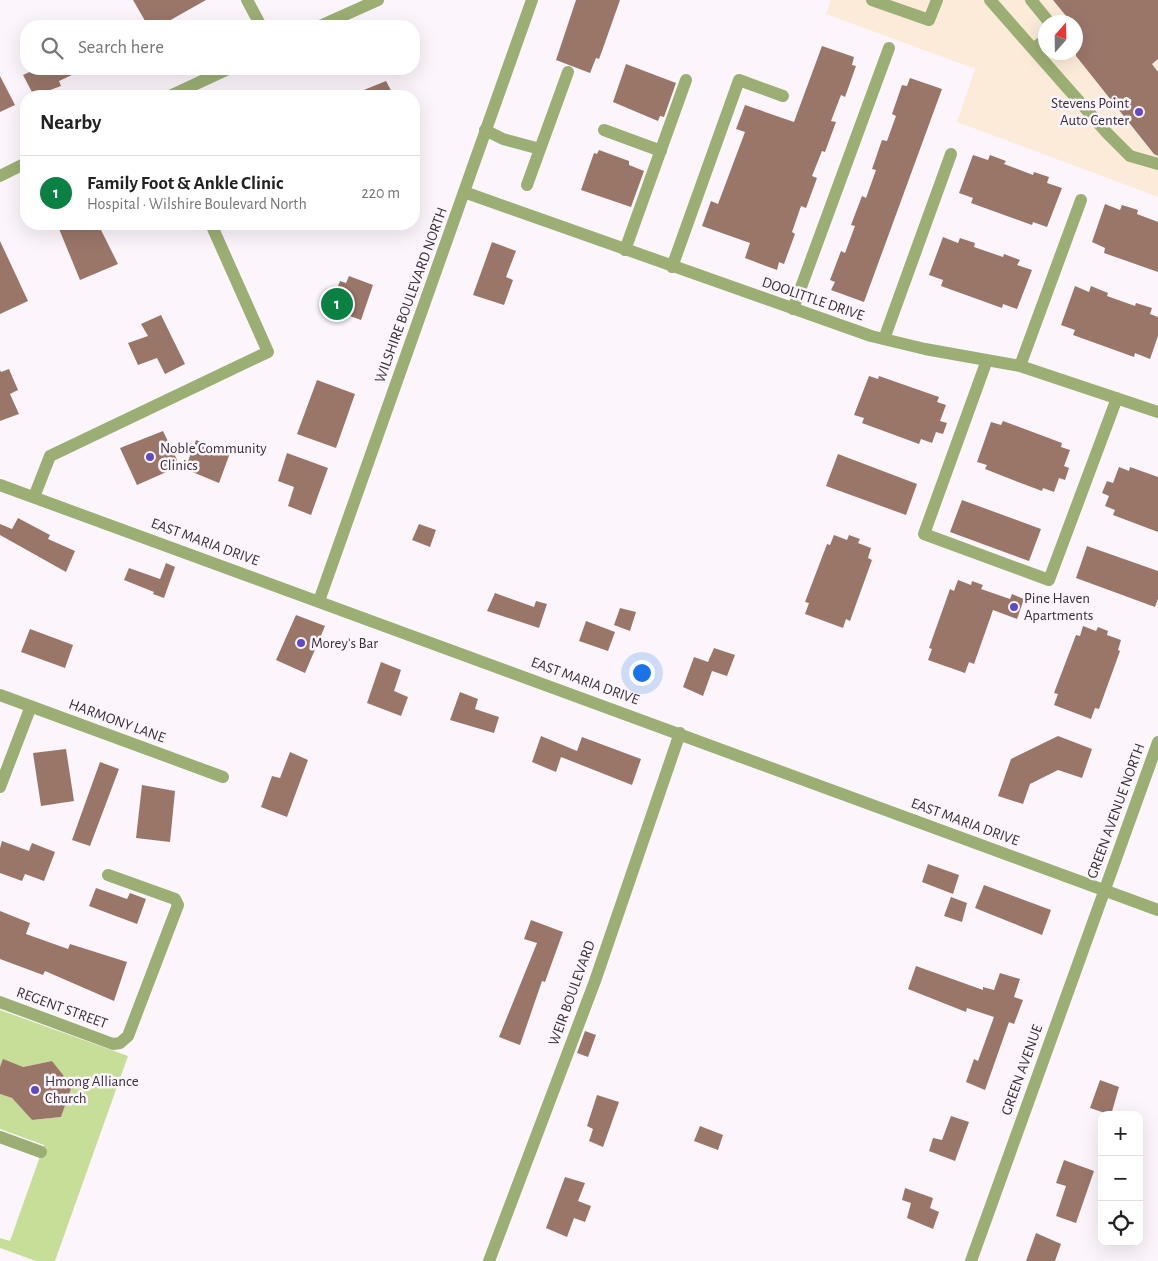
<!DOCTYPE html>
<meta charset="utf-8">
<style>
body{margin:0;font-family:"Alegreya Sans",sans-serif;background:#f6f6f6;color:#222}
.controls{position:absolute;right:15px;bottom:15px;display:grid;overflow:hidden;border-radius:10px;box-shadow:0 5px 20px #0002}
.controls button{width:45px;height:45px;display:grid;place-items:center;padding:0;border:0;border-bottom:1px solid #e0e0e0;background:#fff;color:#222;font:25px sans-serif}
.compass{position:absolute;left:1038px;top:15px;width:45px;height:45px;border-radius:50%;background:#fff;box-shadow:0 5px 20px #0002;rotate:20deg}
.you{position:absolute;left:641px;top:672px;width:18px;height:18px;margin:-12px;border:4px solid #fff;border-radius:50%;background:#1a73e8;box-shadow:0 0 0 8px #1a73e833}
.badge{display:grid;place-items:center;width:32px;height:32px;border-radius:50%;background:#0b8043;color:#fff;font-size:16px;font-weight:700}
.pin{position:absolute;translate:-50% -50%;border:2px solid #fff;box-shadow:0 1px 5px #0006}
.list{margin:0;padding:0;list-style:none}
h2{display:flex;justify-content:space-between;align-items:center;height:65px;margin:0;padding:0 20px;font-size:21px}
h2 small{font-size:16px;font-weight:400;color:#767676}
.list li{display:grid;grid-template-columns:32px 1fr auto;gap:15px;align-items:center;box-sizing:border-box;height:75px;padding:0 20px;border-top:1px solid #e0e0e0}
.list b{display:block;font-size:19px;white-space:nowrap}
.list p{margin:0;font-size:16px;white-space:nowrap;color:#767676}
.list em{font-size:16px;font-style:normal;color:#767676}
.icon{flex:none;width:28px;height:28px;fill:none;stroke:currentColor;stroke-width:2;stroke-linecap:round;stroke-linejoin:round}
.map{position:relative;flex:none;width:1158px;height:1261px;overflow:hidden}
.search{position:absolute;background:#fff;box-shadow:0 5px 20px #0002;left:20px;top:20px;width:400px;height:55px;display:flex;align-items:center;gap:12px;box-sizing:border-box;padding:0 18px;border-radius:20px;color:#767676;font-size:19px}
.panel{position:absolute;background:#fff;box-shadow:0 5px 20px #0002;left:20px;top:90px;width:400px;height:140px;border-radius:20px}
.map>svg:first-child{display:block}
.commercial{fill:#fdebda;fill-rule:evenodd}
.green{fill:#c7de98}
.building{fill:#9a7669}
.lines{fill:none;stroke-linecap:round;stroke-linejoin:round}
.minor{stroke:#9baf74;stroke-width:12}
.poi-dot{fill:#604bc3;stroke:#fcf6fc;stroke-width:2}
.labels{text-anchor:middle;dominant-baseline:central;stroke-width:5;stroke-linejoin:round;paint-order:stroke}
.poi-label{font-size:15px;fill:#3a2f3a;stroke:#fcf6fc;text-anchor:start}
.street-label{font-size:15px;fill:#3a2f3a;stroke:#fcf6fc}
</style>
<div class="map">
<svg width="1158" height="1261" viewBox="0 0 1158 1261">
<rect width="100%" height="100%" fill="#fcf6fc"/>
<path class="commercial" d="M831,0h327v197l-201,-75 18,-53 -149,-55zM1046,22h30v30h-30z"/>
<path class="green" d="M0,1010l128,46 -73,205h-19l-36,-13v-10l10,3 34,-96 -44,-16v-35l12,4 20,22 29,-3 11,-31 -20,-25 -29,6h-23z"/>
<path class="building" d="M133,0h73l-46,26h-12z
M576,0h44l-18,51 -3,8 -3,-1 -6,15 -34,-13z
M1053,0h105v59l-6,5 6,8v84l-4,-2 -78,-98v-16l5,-4 -5,-7v-7h-5z
M822,46l32,11 -2,8 4,1 -11,31 -4,-2 -10,26 5,1 -11,30 -3,-1 -10,25 5,2 -11,30 -5,-2 -9,26 3,2 -11,30 -5,-2 -2,8 -32,-12 5,-15 -48,-17 9,-25 7,3 27,-72 -9,-3 9,-24 49,17z
M626,64l50,19 -12,34 -4,-1 -2,5 -45,-19z
M36,69h49l-26,12 2,5 -27,10 -11,-21z
M0,76l15,29 -15,7z
M910,78l32,11 -78,213 -33,-12 4,-8 -5,-2 11,-29 4,2 10,-27 -4,-1 11,-29 4,2 10,-28 -4,-1 10,-29 5,1 9,-25 -4,-2 10,-29 5,1z
M386,81l8,15h-45z
M599,150l30,11v4l15,6 -13,36 -50,-17 13,-37 3,1z
M973,155l15,5 2,-5 16,6 -2,3 29,11 1,-3 15,5 -2,6 15,5 -15,39 -14,-5 -1,3 -61,-22 2,-5 -14,-5z
M1105,204l15,6 2,-5 16,5 -1,4 21,8v50l-54,-19 1,-5 -13,-6z
M57,224h41l20,40 -38,16z
M943,237l15,6 2,-5 15,5 -1,4 29,10 1,-3 16,6 -3,5 15,5 -15,39 -14,-5 -1,4 -61,-22 2,-6 -14,-5z
M0,241l28,60 -28,13z
M492,242l24,9 -10,26 7,3 -9,25 -31,-10z
M349,276l24,9 -12,35 -25,-9 5,-14 -6,-3 5,-13 6,2z
M1075,286l14,6 2,-6 17,7 -1,3 28,10 1,-3 16,5 -2,6 8,3v19l-8,23 -15,-6 -1,4 -61,-22 2,-5 -14,-5z
M161,315l24,49 -20,10 -8,-16 -19,7 -10,-22 20,-7 -7,-12z
M9,369l9,21 -8,4 9,20 -19,7v-51l1,2z
M869,376l9,3 1,-3 60,21 -2,5 9,3 -6,16 7,2 -4,11 -7,-2 -4,11 -11,-4 -2,5 -57,-21 2,-5 -10,-3z
M317,380l38,14 -19,54 -39,-14z
M1003,421l59,22 -1,4 9,3 -6,16 5,2 -4,12 -6,-2 -5,14 -11,-4 -1,3 -29,-11 -28,-11 2,-4 -10,-3 14,-40 10,3z
M163,431l17,35 -43,19 -17,-37z
M196,440l34,13 -11,30 -34,-14z
M287,453l41,15 -17,47 -23,-9 6,-19 -16,-6z
M838,454l79,30 -11,31 -80,-29z
M1119,467l10,4 1,-4 28,10v55l-45,-17 2,-5 -10,-4 4,-10 -7,-3 5,-12 6,2z
M962,500l79,29 -12,32 -79,-29z
M18,518l32,17 -2,4 27,12 -9,21 -66,-37v-11l12,5z
M419,524l17,6 -6,17 -18,-7z
M834,535l13,5 2,-5 11,4 -2,4 13,5 -3,10 4,2 -22,61 -4,-2 -3,9 -38,-14 4,-11 -4,-1 22,-58 3,1z
M1087,546l71,25v28l-3,8 -79,-29z
M166,563l9,4 -11,31 -11,-4 1,-2 -30,-12 5,-12 31,11z
M958,580l13,5 1,-4 11,4 -2,4 29,10 2,-5 12,5 -7,20 -24,-9 -19,54 -5,-2 -4,11 -37,-13 4,-11 -3,-1 21,-59 4,2z
M495,593l39,14 2,-6 11,3 -8,24 -52,-17z
M620,608l16,4 -6,19 -16,-6z
M296,615l29,11 -20,47 -29,-13z
M586,621l29,11 -7,19 -29,-10z
M1083,626l13,5 2,-4 10,4 -1,4 14,5 -3,10 2,1 -21,58 -4,-1 -4,11 -37,-14 4,-11 -4,-1 22,-58 4,1z
M30,629l43,16 -8,23 -44,-16z
M714,648l21,7 -8,21 -15,-5 -9,25 -20,-9 11,-30 14,5z
M381,662l20,8 -7,21 14,6 -7,19 -34,-13z
M460,692l18,7 -3,10 24,8 -5,16 -44,-13z
M541,736l36,15 5,-14 59,22 -9,26 -71,-28 -5,15 -24,-10z
M1058,736l34,13 -10,29 -24,-8 -28,14 -7,20 -25,-8 13,-37z
M66,749l8,52 -33,5 -8,-53z
M290,752l18,8 -21,57 -26,-10 11,-31 8,2z
M100,762l19,7 -29,77 -18,-6z
M142,785l33,6 -5,51 -34,-4z
M2,841l27,10 3,-8 23,9 -11,29 -19,-7 -3,7 -22,-8v-25z
M928,864l31,11 -6,19 -31,-12z
M984,885l67,25 -9,25 -67,-27z
M96,888l31,11 3,-6 16,6 -9,25 -48,-18z
M951,897l16,6 -5,19 -18,-6z
M0,911l30,12 -4,11 42,15 2,-5 57,18 -13,39 -69,-30 -2,4 -43,-16z
M531,920l32,12 -18,50 -3,-1 -22,64 -21,-8 38,-94 -13,-4z
M916,966l67,24v-3l11,3 6,-17 20,6 -6,18 9,3 -9,24 -5,-2 -24,68 -19,-8 8,-23 4,2 16,-44 -27,-9 -1,4 -58,-23z
M585,1031l11,4 -8,22 -11,-4z
M3,1059l20,8 29,-6 20,25 -11,31 -29,3 -20,-22 -12,-4v-27z
M1100,1080l19,7 -8,28 -21,-7z
M597,1095l22,7 -16,45 -14,-6 4,-12 -6,-3z
M951,1116l18,6 -14,39 -26,-10 4,-13 9,2z
M700,1126l23,9 -5,15 -24,-9z
M1064,1160l30,11 -18,52 -20,-7 10,-30 -10,-3z
M565,1177l20,6 -7,18 13,5 -6,16 -11,-4 -7,19 -21,-9z
M905,1188l28,10 -3,10 9,4 -6,17 -26,-11 4,-15 -9,-3z
M1036,1233l25,11 -6,17h-29z"/>
<g class="lines">
<path class="minor" d="M247,0l14,26
M872,0l57,20 8,-20
M990,0l117,133 23,23 28,8
M1031,0l18,22
M320,26l58,-26
M1033,49l13,-10
M170,96l58,-27
M485,130l18,9 37,10
M604,130l57,21
M0,176l26,-13
M527,185l41,-113
M464,192l407,144 54,13 95,17 138,46
M625,250l61,-170
M672,267l67,-187 44,16
M793,309l96,-261
M884,339l67,-185
M987,360l-63,174 125,46 68,-182
M1020,366l61,-166
M0,485l1158,425
M34,497l16,-41 218,-104 -57,-128
M319,601l213,-601
M0,695l223,82
M0,787l31,-81
M0,1002l113,42 7,-1 8,-7 50,-131 -3,-6 -67,-24
M0,1137l41,15
M489,1261l106,-280 85,-248
M971,1261l187,-519"/>
</g>
<g class="poi-dot">
<circle cx="1139" cy="112" r="5"/>
<circle cx="150" cy="457" r="5"/>
<circle cx="1014" cy="607" r="5"/>
<circle cx="301" cy="643" r="5"/>
<circle cx="35" cy="1090" r="5"/>
</g>
<g class="labels">
<g class="poi-label">
<text x="1129" y="103" text-anchor="end">Stevens Point<tspan x="1129" dy="17">Auto Center</tspan></text>
<text x="160" y="448">Noble Community<tspan x="160" dy="17">Clinics</tspan></text>
<text x="1024" y="598">Pine Haven<tspan x="1024" dy="17">Apartments</tspan></text>
<text x="311" y="643">Morey's Bar</text>
<text x="45" y="1081">Hmong Alliance<tspan x="45" dy="17">Church</tspan></text>
</g>
<g class="street-label">
<text transform="translate(411 295) rotate(-70)">WILSHIRE BOULEVARD NORTH</text>
<text transform="translate(813 299) rotate(19)">DOOLITTLE DRIVE</text>
<text transform="translate(205 542) rotate(20)">EAST MARIA DRIVE</text>
<text transform="translate(585 681) rotate(20)">EAST MARIA DRIVE</text>
<text transform="translate(117 721) rotate(20)">HARMONY LANE</text>
<text transform="translate(1116 811) rotate(-70)">GREEN AVENUE NORTH</text>
<text transform="translate(965 822) rotate(20)">EAST MARIA DRIVE</text>
<text transform="translate(572 993) rotate(-70)">WEIR BOULEVARD</text>
<text transform="translate(62 1008) rotate(20)">REGENT STREET</text>
<text transform="translate(1022 1070) rotate(-70)">GREEN AVENUE</text>
</g>
</g>
</svg>
<div class="controls">
<button>+</button>
<button>−</button>
<button><svg class="icon" aria-label="locate" viewBox="0 0 24 24"><circle cx="12" cy="12" r="6"/><path d="M12 2v4M12 18v4M2 12h4M18 12h4"/></svg></button>
</div>
<svg class="compass" viewBox="-18 -18 36 36"><path d="M0-13l5 13h-10z" fill="#e53935"/><path d="M0 13l5-13h-10z" fill="#767676"/></svg>
<div class="you"></div>
<div class="pin badge" style="left:337px;top:304px">1</div>
<div class="search"><svg class="icon" aria-label="search" viewBox="0 0 24 24"><circle cx="10" cy="10" r="6"/><path d="M15 15l6 6"/></svg>Search here</div>
<section class="panel">
<h2>Nearby<small></small></h2>
<ul class="list">
<li><span class="badge">1</span><div><b>Family Foot &amp; Ankle Clinic</b><p>Hospital · Wilshire Boulevard North</p></div><em>220 m</em></li>
</ul>
</section>
</div>
